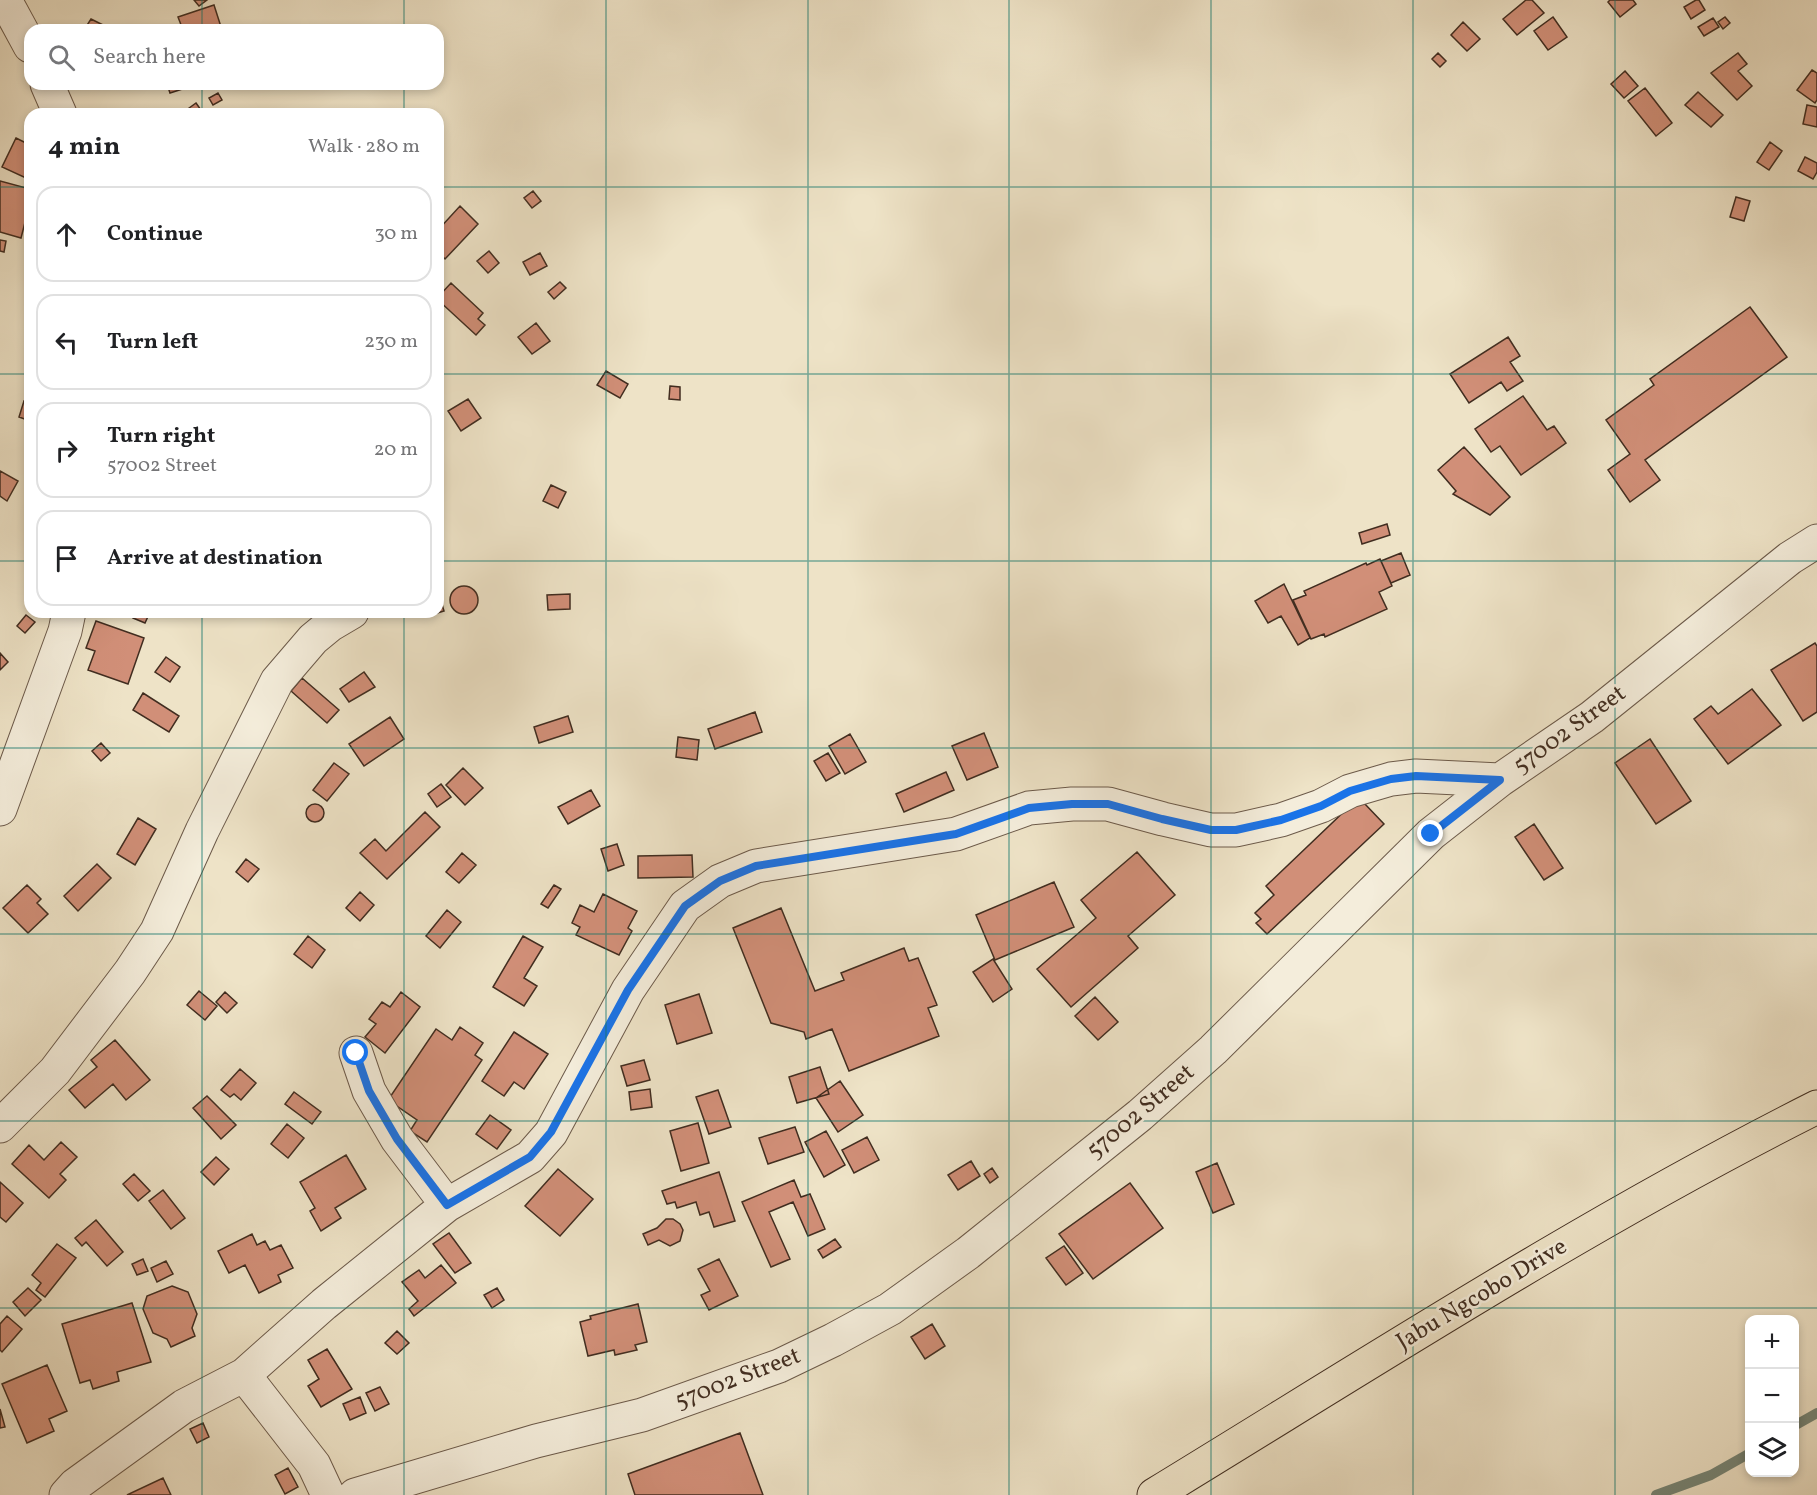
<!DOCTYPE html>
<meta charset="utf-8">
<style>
body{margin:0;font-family:Vollkorn,serif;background:#f6f6f6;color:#202124}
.controls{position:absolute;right:18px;bottom:18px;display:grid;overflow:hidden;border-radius:12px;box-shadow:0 3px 9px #0003}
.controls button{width:54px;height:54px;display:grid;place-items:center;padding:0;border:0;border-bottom:2px solid #e0e0e0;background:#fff;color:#202124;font:30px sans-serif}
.stop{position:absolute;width:18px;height:18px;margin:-14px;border:4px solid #1a73e8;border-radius:50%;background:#fff}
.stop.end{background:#1a73e8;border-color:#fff;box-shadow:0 2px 6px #0008}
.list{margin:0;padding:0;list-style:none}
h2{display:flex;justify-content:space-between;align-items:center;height:78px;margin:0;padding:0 24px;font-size:26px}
h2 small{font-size:20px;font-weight:400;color:#757577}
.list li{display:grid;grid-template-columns:39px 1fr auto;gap:18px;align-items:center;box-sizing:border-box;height:96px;margin:0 12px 12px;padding:0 12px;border:2px solid #e0e0e0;border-radius:18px}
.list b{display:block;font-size:22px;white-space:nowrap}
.list p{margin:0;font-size:20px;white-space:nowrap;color:#757577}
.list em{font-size:20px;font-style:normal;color:#757577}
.icon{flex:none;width:33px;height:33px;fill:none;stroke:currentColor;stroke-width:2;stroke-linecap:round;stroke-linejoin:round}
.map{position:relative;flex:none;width:1817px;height:1495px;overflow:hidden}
.search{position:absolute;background:#fff;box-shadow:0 3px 9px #0003;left:24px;top:24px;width:420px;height:66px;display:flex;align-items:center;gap:15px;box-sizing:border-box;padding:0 21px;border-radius:18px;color:#757577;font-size:22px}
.panel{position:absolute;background:#fff;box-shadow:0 3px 9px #0003;left:24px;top:108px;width:420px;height:510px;border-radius:18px}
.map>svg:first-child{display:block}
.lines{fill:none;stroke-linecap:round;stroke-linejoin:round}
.stream{stroke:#768576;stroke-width:10}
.building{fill:#d18f78;stroke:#412d20;stroke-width:1.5}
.minor-casing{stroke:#6c5a4a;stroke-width:35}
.major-casing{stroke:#412d20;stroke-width:35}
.minor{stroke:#f4eddb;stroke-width:33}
.major{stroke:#eee3c7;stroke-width:33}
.route{stroke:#1a73e8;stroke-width:8}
.grid{fill:none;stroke:#0f766e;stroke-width:1.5;stroke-opacity:0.55}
.labels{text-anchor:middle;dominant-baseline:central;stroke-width:5;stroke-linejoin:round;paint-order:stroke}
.street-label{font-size:24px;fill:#412d20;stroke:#f4eddb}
</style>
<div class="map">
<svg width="1817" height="1495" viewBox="0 0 1817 1495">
<rect width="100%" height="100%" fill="#eee3c7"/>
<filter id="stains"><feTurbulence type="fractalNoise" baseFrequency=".00333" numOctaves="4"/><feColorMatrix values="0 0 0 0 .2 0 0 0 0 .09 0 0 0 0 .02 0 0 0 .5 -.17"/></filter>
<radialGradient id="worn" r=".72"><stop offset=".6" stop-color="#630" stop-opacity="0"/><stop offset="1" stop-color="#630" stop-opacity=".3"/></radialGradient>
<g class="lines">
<path class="stream" d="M1794,1426l23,-13
M1656,1495l55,-20 39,-22"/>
</g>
<path class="building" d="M194,0h13l-8,6z
M1526,0h6l12,13 -27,22 -14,-16z
M1610,0h23l3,4 -16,13 -12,-15z
M1696,0h3l6,10 -14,9 -7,-12z
M214,5l8,25h-39l-5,-13z
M1553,17l14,20 -19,13 -14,-19z
M1725,17l5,6 -7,6 -5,-7z
M1713,18l6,9 -15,9 -6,-9z
M91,19l20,10 -27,1z
M1463,22l17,17 -13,12 -16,-16z
M1438,53l8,8 -6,6 -8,-8z
M1738,53l9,11 -9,7 14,15 -15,14 -26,-27z
M1812,70l5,3v27l-2,3 -18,-13z
M1625,71l13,15 -14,12 -13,-14z
M167,84h31l-28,9z
M1645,88l27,35 -16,13 -28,-35z
M1698,92l25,23 -12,12 -26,-22z
M218,93l4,7 -9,5 -4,-7z
M196,103l5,7 -5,4h-15z
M1807,105l10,2v20l-14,-3z
M16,138l14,7v24l-4,9 -24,-11z
M1770,142l12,9 -13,19 -12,-8z
M1805,157l12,6v9l-4,7 -15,-8z
M0,181l30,8v14l-9,35 -21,-6z
M533,191l8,10 -9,7 -8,-10z
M1736,197l14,4 -6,20 -14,-4z
M460,206l18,18 -33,35 -7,-7v-22z
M0,240l6,1 -2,11 -4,-1z
M489,251l10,12 -11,10 -11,-12z
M540,253l7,13 -17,9 -7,-13z
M560,282l6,6 -12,11 -6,-7z
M451,283l32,30 -5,6 7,6 -9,10 -38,-35v-3z
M1750,307l37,50 -142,103 15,20 -30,22 -22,-32 22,-16 -24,-34 48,-35 -4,-6z
M536,323l14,18 -18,13 -14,-17z
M1508,337l12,19 -10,6 13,19 -16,10 -6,-9 -32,21 -19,-29z
M606,371l22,13 -8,14 -23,-13z
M670,386l10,1v13l-11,-1z
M1523,396l24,34 7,-4 12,17 -45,32 -21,-29 -9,6 -16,-23z
M468,399l13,19 -20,13 -13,-20z
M24,401l6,2v18l-11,-4z
M1464,447l46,50 -20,18 -37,-21 3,-3 -18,-21z
M0,471l18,10 -11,20 -7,-5z
M551,485l15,7 -8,16 -15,-7z
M1387,524l3,11 -28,9 -3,-11z
M1401,553l9,22 -19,8 -10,-22z
M1380,559l12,27 -13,6 8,17 -62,28 -1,-3 -13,5 -18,-39 13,-5 -2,-4 62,-28 1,2z
M1284,584l26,54 -12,7 -17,-29 -13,7 -13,-22z
M450 600a14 14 0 1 1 28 0a14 14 0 1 1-28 0Z
M438,591l6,20 -20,6 -2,-5h16z
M570,594v15l-22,1 -1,-15z
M135,612h15l-5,11 -12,-5z
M26,615l9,7 -10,11 -8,-7z
M96,621l48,17 -16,46 -40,-14 7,-19 -9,-3z
M1815,643l2,3v66l-14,9 -32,-51z
M0,653l8,9 -8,8z
M166,657l14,10 -10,15 -15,-10z
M364,672l11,15 -26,15 -9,-13z
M302,678l37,32 -12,13 -36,-32z
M1752,689l29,36 -53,39 -34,-45 17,-13 7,8z
M143,693l36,23 -10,16 -36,-22z
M755,712l7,20 -47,17 -7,-20z
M568,716l5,16 -34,11 -5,-16z
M390,717l14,22 -40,27 -15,-22z
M984,733l14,34 -31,13 -15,-34z
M850,734l16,28 -21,12 -16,-28z
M678,737l21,3 -2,20 -21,-3z
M1650,739l41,62 -35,23 -41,-61z
M101,743l9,10 -9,8 -9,-10z
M828,753l12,20 -14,8 -12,-20z
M334,763l15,11 -22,27 -14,-11z
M463,768l20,20 -18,17 -19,-20z
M946,772l8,18 -50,22 -8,-18z
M441,784l10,13 -14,10 -9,-13z
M591,790l9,16 -32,18 -10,-17z
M1364,803l20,21 -117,110 -11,-11 5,-4 -6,-6 19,-18 -8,-9 86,-82z
M306 813a9 9 0 1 1 18 0a9 9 0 1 1-18 0Z
M425,812l15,15 -53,52 -27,-26 15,-14 11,12z
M138,818l18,11 -21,36 -18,-11z
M1534,824l29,44 -19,12 -29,-43z
M617,844l7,21 -16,6 -7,-22z
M1137,852l38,43 -47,41 10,12 -67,59 -34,-38 59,-51 -15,-18z
M462,853l14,12 -17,18 -13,-11z
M692,855l1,22 -55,1v-22z
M246,859l13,10 -11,13 -12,-10z
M97,864l14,14 -33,33 -14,-15z
M1054,882l20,45 -79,33 -19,-45z
M27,885l14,14 -4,4 11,11 -20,19 -25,-25z
M554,885l7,4 -13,19 -7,-4z
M360,892l14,13 -14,16 -14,-13z
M603,894l34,17 -9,17 4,3 -13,24 -43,-20 4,-8 -8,-4 8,-18 14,7z
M781,908l34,83 29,-11 -3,-7 63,-25 5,13 9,-3 19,47 -9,3 11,28 -90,35 -17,-42 -26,10 -2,-7 -33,-9 -38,-95z
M447,910l14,12 -21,26 -14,-12z
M308,936l17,14 -13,18 -18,-14z
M523,936l20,11 -19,31 13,8 -13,20 -31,-19z
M993,959l19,30 -19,13 -20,-30z
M199,991l18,15 -12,14 -18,-15z
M225,992l12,11 -10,10 -11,-11z
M401,992l19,15 -35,46 -20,-16 11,-13 -7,-5 13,-17 8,5z
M699,994l13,39 -35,11 -12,-39z
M1095,997l23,25 -20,18 -23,-24z
M460,1027l23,16 -8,12 7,5 -55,82 -17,-11 7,-11 -29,-20 48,-71 16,11z
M514,1032l34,22 -24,35 -10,-7 -10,14 -22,-15z
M115,1040l35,40 -24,20 -13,-16 -28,24 -16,-18 28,-23 -6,-7z
M644,1060l6,20 -23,6 -6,-20z
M820,1067l9,27 -32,9 -8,-26z
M240,1069l16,14 -15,17 -7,-6 -4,3 -9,-7z
M840,1081l23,34 -25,17 -22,-34z
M650,1089l2,18 -21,3 -2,-18z
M718,1090l13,37 -22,7 -13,-37z
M294,1092l27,20 -9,12 -27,-20z
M207,1096l29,29 -15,14 -28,-31z
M490,1115l21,15 -14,19 -21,-15z
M698,1123l11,40 -28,8 -11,-40z
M287,1124l17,14 -16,20 -17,-14z
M795,1127l9,25 -36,12 -9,-26z
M826,1131l19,34 -21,12 -19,-35z
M867,1137l12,23 -25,13 -12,-23z
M61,1142l16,15 -17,17 6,6 -17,18 -37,-34 17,-19 15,15z
M346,1155l20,34 -31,19 6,10 -20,13 -11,-20 5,-3 -15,-26z
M216,1157l13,12 -15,16 -13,-13z
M971,1161l9,15 -22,14 -10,-15z
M1217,1163l17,41 -21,9 -17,-41z
M992,1168l6,9 -8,6 -6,-9z
M558,1169l35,30 -33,37 -35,-30z
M719,1172l16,49 -21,6 -5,-15 -9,3 -4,-13 -19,6 -2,-6 -8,2 -5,-13z
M134,1174l16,17 -12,10 -15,-17z
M794,1180l7,17 9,-3 15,35 -17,7 -15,-34 -24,10 21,47 -19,8 -29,-65z
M0,1182l23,21 -17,19 -6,-5z
M1130,1183l33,45 -70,51 -34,-45z
M163,1190l22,28 -14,11 -22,-28z
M666,1219h7l7,5 3,6 -3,11 -10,5 -11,-6 -11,5 -5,-11 14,-6z
M96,1220l27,32 -16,14 -21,-24 -4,4 -7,-8z
M449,1233l22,30 -16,10 -22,-29z
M252,1234l5,11 8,-4 5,9 11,-5 12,23 -15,7 3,7 -22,11 -14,-28 -16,8 -11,-22z
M835,1239l6,8 -18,11 -5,-8z
M57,1244l19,14 -31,39 -9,-7 5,-7 -9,-8z
M1064,1246l19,27 -17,12 -20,-27z
M143,1259l5,12 -11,4 -5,-11z
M719,1259l19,37 -29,14 -8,-15 9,-4 -12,-22z
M166,1261l7,13 -16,8 -6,-14z
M441,1265l15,18 -42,33 -5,-7 9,-8 -16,-19 17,-12 6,8z
M172,1286l16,6 9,22 -5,14 3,8 -24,11 -4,-8 -14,-6 -10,-24 4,-13z
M28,1288l13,12 -16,16 -12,-14z
M497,1288l7,12 -12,8 -8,-13z
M132,1303l19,59 -34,10 2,9 -26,8 -3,-9 -10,3 -18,-59z
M638,1304l9,38 -12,3 2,5 -22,5 -1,-5 -26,6 -8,-34 11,-3 -1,-3z
M7,1316l15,13 -20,23 -2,-2v-26z
M932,1324l13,22 -20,13 -14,-22z
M397,1331l12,12 -12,11 -12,-11z
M327,1349l25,40 -31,18 -13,-21 11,-7 -11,-19z
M47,1365l20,46 -18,8 5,12 -27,12 -25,-59z
M380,1387l9,17 -14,7 -9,-18z
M360,1397l6,16 -16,7 -7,-16z
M0,1409l5,18 -5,1z
M203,1423l6,14 -12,6 -7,-14z
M740,1433l23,62h-128l-7,-21z
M288,1468l10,19 -13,7 -10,-19z
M163,1478l8,17h-44z"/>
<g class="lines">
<g class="minor-casing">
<path id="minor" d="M5,0l25,46
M47,84l13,30
M0,809l65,-178 4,-19
M356,1053l13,38 28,48 50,66
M0,1126l55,-55 75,-99 27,-41 45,-100 75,-150 36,-42 17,-14 22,-13
M244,1375l70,90 14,30
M66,1495l9,-10 109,-79 60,-31 80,-71 123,-99 83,-48 21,-24 77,-143 57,-84 35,-25 36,-15 200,-32 73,-26 43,-4h36l55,15 48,11h25l45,-10 40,-14 29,-15 41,-12 25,-3 84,4
M355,1495l181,-54 106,-26 137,-49 54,-26 57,-31 78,-56 172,-138 73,-65 218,-216 69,-54 92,-63 198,-159 27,-17"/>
</g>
<g class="major-casing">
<path id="major" d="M1154,1495c218,-133 434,-273 663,-388"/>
</g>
<use href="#minor" class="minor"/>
<use href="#major" class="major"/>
</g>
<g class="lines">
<path class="route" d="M356,1053l13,38 28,48 50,66 83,-48 21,-25 77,-142 57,-84 35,-25 36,-15 200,-32 73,-26 43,-4h36l54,15 49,11h25l45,-10 40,-14 29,-15 41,-12 25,-3 84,4 -69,54"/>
</g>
<path class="grid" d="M202,0v30M404,0v30M606,0v1495M808,0v1495M1009,0v1495M1211,0v1495M1413,0v1495M1615,0v1495M202,84v30M404,84v30M0,187h30M438,187h1379M0,374h30M438,374h1379M0,561h30M438,561h1379M202,612v883M404,612v883M0,748h1817M0,934h1817M0,1121h1817M0,1308h1817"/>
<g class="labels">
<g class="street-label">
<text transform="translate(1570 730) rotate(-36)">57002 Street</text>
<text transform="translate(1141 1112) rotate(-40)">57002 Street</text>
<text transform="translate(1482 1295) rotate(-31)">Jabu Ngcobo Drive</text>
<text transform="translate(738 1379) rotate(-21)">57002 Street</text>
</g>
</g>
<rect width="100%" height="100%" filter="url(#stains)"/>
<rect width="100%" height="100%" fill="url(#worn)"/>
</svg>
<div class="controls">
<button>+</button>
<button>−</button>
<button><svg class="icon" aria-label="layers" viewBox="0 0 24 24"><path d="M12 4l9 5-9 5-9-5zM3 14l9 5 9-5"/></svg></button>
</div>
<div class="stop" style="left:356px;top:1053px"></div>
<div class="stop end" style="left:1431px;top:834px"></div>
<div class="search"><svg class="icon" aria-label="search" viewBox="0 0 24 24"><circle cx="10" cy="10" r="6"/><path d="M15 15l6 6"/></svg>Search here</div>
<section class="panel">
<h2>4 min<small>Walk · 280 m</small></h2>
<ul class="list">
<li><svg class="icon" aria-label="ahead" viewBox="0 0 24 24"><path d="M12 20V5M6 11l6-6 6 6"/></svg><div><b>Continue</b></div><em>30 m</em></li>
<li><svg class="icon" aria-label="left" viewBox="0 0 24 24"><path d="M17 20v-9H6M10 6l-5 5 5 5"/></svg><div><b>Turn left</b></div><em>230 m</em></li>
<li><svg class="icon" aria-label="right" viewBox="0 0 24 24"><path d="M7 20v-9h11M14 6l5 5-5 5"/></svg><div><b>Turn right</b><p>57002 Street</p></div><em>20 m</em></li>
<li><svg class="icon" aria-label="arrive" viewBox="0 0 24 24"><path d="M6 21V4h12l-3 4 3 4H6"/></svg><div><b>Arrive at destination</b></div></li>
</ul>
</section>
</div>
